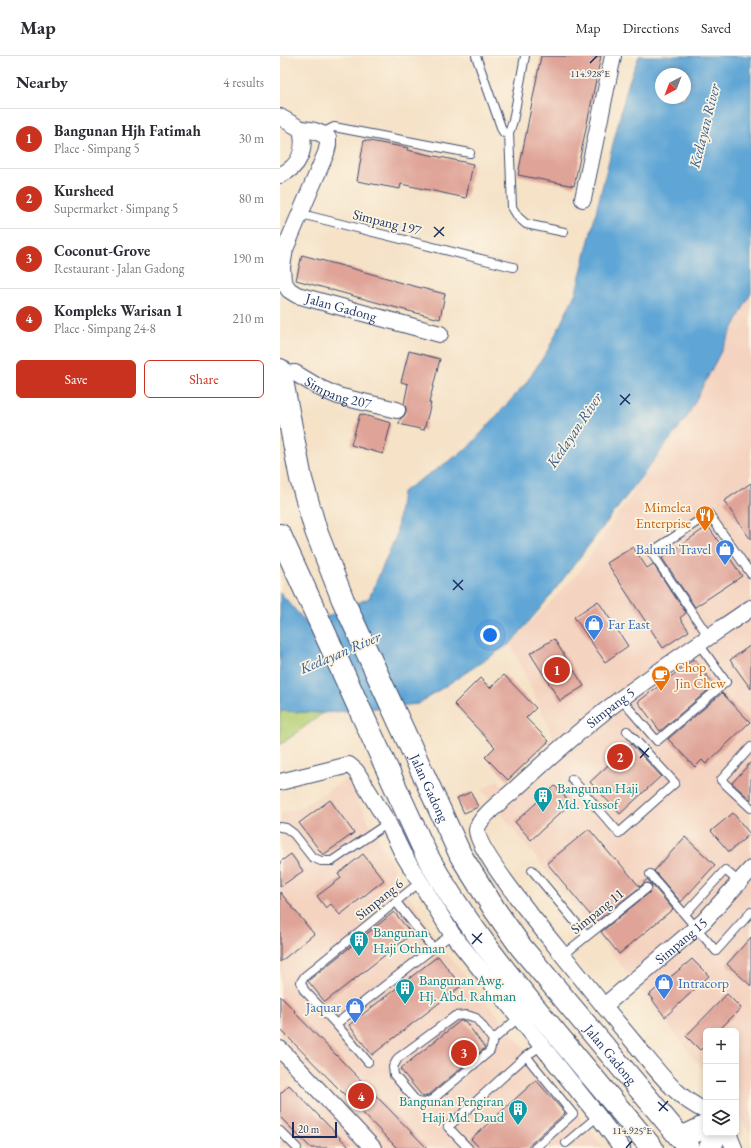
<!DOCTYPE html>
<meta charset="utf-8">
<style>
body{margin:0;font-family:"EB Garamond",serif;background:#f2f2f3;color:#2b2b33}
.controls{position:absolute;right:12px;bottom:12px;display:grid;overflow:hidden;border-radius:6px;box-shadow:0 2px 6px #0003}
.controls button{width:36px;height:36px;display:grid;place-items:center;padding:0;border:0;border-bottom:1px solid #e1e1e2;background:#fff;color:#2b2b33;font:20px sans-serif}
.compass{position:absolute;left:375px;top:12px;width:36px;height:36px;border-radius:50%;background:#fff;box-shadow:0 2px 6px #0003;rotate:222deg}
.scale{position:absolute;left:12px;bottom:10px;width:45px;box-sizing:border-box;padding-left:4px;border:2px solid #1b2f5e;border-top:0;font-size:11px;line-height:14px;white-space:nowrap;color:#1b2f5e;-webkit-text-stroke:3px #fcf5e5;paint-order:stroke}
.you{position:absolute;left:210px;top:579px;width:14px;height:14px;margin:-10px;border:3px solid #fff;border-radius:50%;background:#1a73e8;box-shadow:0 0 0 6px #1a73e833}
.badge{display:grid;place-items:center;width:26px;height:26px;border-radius:50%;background:#c8321e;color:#fff;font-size:13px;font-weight:700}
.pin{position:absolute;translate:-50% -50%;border:2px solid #fff;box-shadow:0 1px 4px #0006}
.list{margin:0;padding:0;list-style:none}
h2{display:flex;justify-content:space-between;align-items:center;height:52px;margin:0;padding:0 16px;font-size:17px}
h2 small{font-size:13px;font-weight:400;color:#7c7c81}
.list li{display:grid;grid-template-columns:26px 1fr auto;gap:12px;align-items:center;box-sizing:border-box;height:60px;padding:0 16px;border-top:1px solid #e1e1e2}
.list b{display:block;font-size:15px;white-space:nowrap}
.list p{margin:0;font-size:13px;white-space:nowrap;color:#7c7c81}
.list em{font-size:13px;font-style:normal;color:#7c7c81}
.actions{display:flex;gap:8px;padding:12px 16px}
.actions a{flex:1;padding:9px 0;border:1px solid #c8321e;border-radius:6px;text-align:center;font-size:14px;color:#c8321e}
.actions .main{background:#c8321e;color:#fff}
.icon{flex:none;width:22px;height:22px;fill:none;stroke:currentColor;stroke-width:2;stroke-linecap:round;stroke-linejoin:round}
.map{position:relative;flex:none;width:471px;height:1092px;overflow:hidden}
header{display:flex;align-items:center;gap:24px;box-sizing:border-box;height:56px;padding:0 20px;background:#fff;border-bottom:1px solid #e1e1e2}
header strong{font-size:19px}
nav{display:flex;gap:22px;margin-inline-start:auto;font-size:14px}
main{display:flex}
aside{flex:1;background:#fff}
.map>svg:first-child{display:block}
.built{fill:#f4d3c0}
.green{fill:#b3cf75;stroke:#677f6a}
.water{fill:#5fa6d6;stroke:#3d6a9a;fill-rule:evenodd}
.building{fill:#dfa397}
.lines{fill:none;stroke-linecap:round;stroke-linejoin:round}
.lane-casing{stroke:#3c4a6e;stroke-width:10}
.street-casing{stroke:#3c4a6e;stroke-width:18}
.primary-casing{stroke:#3c4a6e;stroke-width:24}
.lane{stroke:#fff;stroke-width:8}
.street{stroke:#fff;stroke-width:16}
.primary{stroke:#fff;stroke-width:22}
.ticks{fill:none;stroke:#1b2f5e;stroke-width:1.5}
.labels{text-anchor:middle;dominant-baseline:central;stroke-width:3.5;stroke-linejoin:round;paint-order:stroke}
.street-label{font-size:14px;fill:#1b2f5e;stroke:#fcf5e5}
.food-label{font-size:14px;fill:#c56008;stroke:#fcf5e5;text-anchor:end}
.shop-label{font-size:14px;fill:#366cbe;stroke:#fcf5e5;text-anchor:end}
.culture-label{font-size:14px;fill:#0d838f;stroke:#fcf5e5;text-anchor:start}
.water-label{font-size:15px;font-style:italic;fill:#335988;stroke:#fcf5e5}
.ticks-label{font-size:10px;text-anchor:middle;fill:#1b2f5e;stroke:#fcf5e5;stroke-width:3.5;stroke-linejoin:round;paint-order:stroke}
</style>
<header>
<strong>Map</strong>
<nav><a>Map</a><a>Directions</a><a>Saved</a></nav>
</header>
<main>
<aside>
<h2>Nearby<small>4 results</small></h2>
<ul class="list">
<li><span class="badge">1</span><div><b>Bangunan Hjh Fatimah</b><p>Place · Simpang 5</p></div><em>30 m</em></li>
<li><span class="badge">2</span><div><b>Kursheed</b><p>Supermarket · Simpang 5</p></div><em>80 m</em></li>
<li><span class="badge">3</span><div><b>Coconut-Grove</b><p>Restaurant · Jalan Gadong</p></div><em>190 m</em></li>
<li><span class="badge">4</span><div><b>Kompleks Warisan 1</b><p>Place · Simpang 24-8</p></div><em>210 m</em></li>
</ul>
<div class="actions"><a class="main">Save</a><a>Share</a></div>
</aside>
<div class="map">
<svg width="471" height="1092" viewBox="0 0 471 1092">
<rect width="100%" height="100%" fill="#fcf5e5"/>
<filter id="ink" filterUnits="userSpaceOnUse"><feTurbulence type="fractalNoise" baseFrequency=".025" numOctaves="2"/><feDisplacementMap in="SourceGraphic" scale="8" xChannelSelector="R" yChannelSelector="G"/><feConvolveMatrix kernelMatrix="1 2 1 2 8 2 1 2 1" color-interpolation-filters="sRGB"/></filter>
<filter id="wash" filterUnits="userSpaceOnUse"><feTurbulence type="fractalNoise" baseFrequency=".012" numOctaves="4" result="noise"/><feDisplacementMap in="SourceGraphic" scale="16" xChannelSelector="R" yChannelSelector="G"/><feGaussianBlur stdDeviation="0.9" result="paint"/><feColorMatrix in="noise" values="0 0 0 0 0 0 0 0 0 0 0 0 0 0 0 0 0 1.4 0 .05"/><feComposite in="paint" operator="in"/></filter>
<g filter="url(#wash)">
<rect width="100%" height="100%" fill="#f5e2c7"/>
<path class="built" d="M471,236v843l-15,-24v-80h-30v42l-224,-284 16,-9 6,7 51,-46 -44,-97 69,-73 94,-138z
M66,723l52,97 40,67 136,166 29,39 -323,-1v-334l19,-4z"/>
<path class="green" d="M0,655l43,2 -43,32z"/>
<path class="water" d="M359,0h112v237l-64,124 -140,183 -36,43 -93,61 -95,9 -43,-2v-119l28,33 61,-27 27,-62 6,-44 65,-43 59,-66 22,-33 28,-58 52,-208zM381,18h24v24h-24z"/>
<g id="blocks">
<path class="building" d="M261,0h60l-27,130 -56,-11z
M84,84l44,8 -1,2 66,14 -7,34 -65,-14 -1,5 -43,-8z
M22,199l52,14 40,11v1l51,13 -5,25 -43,-11 -101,-28z
M129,295l31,8 -11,44h2l-7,27 -25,-6 1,-5 4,-3 2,-4v-4l-2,-4 4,-20 -7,-2z
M80,358l31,9 -8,31 -32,-9z
M471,427v57l-27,-39z
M428,470l34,50 -47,31 -33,-49z
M353,491l14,21 6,-4 33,49 -6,5 9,13 -26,17 -56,-85z
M318,545l30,45 -23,16 -31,-45z
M274,583l30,47 -24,15 -30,-48z
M471,589v44l-21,-29z
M414,603l20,26 -54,46 -22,-29z
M224,619l32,33 -10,10 23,23 -41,39 -23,-23 10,-10 -41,-43 26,-26 10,10z
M442,637l28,29 -44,42 -4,-4 -7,7 -27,-28z
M351,688l30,32 -41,38 -30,-32z
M471,706v38l-19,-17z
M275,730l16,17 -40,37 -16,-18z
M191,736l7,15 -14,6 -7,-15z
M50,744l24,33 -31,22 -24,-32z
M453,757l17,21 -21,18 -18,-21z
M309,773l26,31 1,-1 24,28 7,-8 26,30 -54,45 -18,-22 49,-40 2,-4 -1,-4 -4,-1 -3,1 -48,38 -49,-59z
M405,781l30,28 -34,37 -27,-31z
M11,798l12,17 -23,16v-25z
M83,798l21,26 -44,35 -9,-11 -5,4 -9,-12 24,-18 -3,-4z
M0,836l34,42 -34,28z
M114,856l18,22 -87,68 -17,-21 1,-1z
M471,881v49l-24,-22z
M158,900l23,30 -89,69 -23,-30z
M412,903l17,17 -44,41 -16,-22z
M447,938l14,14 -23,23h-12v13l-6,6 -14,-14z
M0,940l15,15 -1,1 133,136h-30l-117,-119z
M180,965h5l20,27 -55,46 -7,3 -23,-28z
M256,1024l29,33 -39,35h-46l-9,-9z
M9,1029l61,63h-39l-31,-31v-23z"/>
</g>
</g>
<g filter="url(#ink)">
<use href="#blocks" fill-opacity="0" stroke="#3c4a6e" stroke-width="1"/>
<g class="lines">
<g class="lane-casing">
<path id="lane" d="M196,0l26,74 2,3h5
M245,0l-12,65 -4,12 3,74 6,10 8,7 38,8
M42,77l12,-6 136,26
M21,158l212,53
M429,581l-58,-85 58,-38 42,60
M341,643l36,42 69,-59 -27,-38
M471,691l-30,33 30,28
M292,723l47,54 56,-50 -48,-52
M0,771l6,1 8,6 18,23 9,4h11l56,-38
M252,814l55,66
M370,818l66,77 35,-39
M116,846l37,46
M405,858l40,-44 14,12
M283,899l84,-67
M187,959l9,3 17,22 -3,11 -57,48 -8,4 -8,-1 -23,-27 -1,-8 5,-9 57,-42z
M56,968l97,-76 19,-14
M213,984l25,-22
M246,1000l47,58 -38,34
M88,1006l-32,-38 -32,-34 -3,-8 4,-6 115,-94
M0,1075l17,17
M286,1087l32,-27
M188,1092l-20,-21 78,-71 15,-10"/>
</g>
<g class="street-casing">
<g id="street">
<path d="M0,61l21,12c5,20 -1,38 -21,46"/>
<path id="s1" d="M21,73c11,1 18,2 27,9v7l-2,8 -41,96 -3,18 1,14 6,9 8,5 143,39"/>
<path d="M303,143l30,-143"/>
<path id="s2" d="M1,318l14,-1 25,15 18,8 59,14"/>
<path d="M0,726l69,-17 7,6 32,52 15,31 49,80 146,182 24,32"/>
<path id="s3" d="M324,950l100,-85 47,-52"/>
<path d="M0,993l93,99"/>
<path id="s4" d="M426,1055c-30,-13 -50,-42 -70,-66 -21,-25 -42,-51 -62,-76 -17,-22 -98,-117 -97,-139 1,-12 27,-31 36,-39 34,-31 68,-62 105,-90 43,-32 88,-62 133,-93"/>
<path d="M448,1077l6,15"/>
</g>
</g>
<g class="primary-casing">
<g id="primary">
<path id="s5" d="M0,314l21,109 15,52 27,69 118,256 34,54 26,37 168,201"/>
<path d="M0,479l146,319c35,63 78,117 124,172 34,41 68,82 102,122"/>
<path d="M400,1081l10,-3 16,-8"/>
<path d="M430,1092l6,-15"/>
</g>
</g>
<use href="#lane" class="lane"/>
<use href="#street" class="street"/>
<use href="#primary" class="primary"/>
</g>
</g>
<path class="ticks" d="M310,7l7,-7M154,171l10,9M154,181l10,-10M340,339l10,9M340,349l10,-11M173,524l10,10M173,534l10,-10M359,692l10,9M360,702l9,-10M192,878l10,9M192,888l10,-11M378,1046l10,9M379,1055l9,-10M346,1092l6,-7"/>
<defs>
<g id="restaurant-pin" transform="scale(1)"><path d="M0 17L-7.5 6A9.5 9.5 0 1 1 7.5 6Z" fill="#e8710a" stroke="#fcf5e5"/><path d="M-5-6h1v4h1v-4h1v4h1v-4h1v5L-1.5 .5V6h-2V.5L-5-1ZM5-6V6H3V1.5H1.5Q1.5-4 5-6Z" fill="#fff"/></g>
<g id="shop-pin" transform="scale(1)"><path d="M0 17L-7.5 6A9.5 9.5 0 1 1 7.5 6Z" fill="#3f7fe0" stroke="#fcf5e5"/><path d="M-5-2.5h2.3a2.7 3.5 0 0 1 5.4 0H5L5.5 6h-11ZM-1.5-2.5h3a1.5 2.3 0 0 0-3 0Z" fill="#fff"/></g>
<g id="cafe-pin" transform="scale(1)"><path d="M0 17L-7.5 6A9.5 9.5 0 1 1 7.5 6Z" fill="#e8710a" stroke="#fcf5e5"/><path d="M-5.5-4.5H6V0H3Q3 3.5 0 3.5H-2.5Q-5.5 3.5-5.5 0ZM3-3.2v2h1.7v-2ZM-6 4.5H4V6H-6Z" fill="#fff"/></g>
<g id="building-pin" transform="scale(1)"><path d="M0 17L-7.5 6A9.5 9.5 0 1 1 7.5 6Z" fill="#0f9aa8" stroke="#fcf5e5"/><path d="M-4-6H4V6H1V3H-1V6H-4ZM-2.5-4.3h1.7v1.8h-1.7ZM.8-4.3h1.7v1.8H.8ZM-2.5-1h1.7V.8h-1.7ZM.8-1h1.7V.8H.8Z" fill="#fff"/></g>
</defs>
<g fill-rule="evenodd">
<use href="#restaurant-pin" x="425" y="459"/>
<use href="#shop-pin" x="445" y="493"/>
<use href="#shop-pin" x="314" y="568"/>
<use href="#cafe-pin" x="381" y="619"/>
<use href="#building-pin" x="263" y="740"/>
<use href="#building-pin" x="79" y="884"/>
<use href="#shop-pin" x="384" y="927"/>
<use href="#building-pin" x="125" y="932"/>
<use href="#shop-pin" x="75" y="951"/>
<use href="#building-pin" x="238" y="1053"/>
</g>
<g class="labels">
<g class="street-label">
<text transform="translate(107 166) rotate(14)">Simpang 197</text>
<text stroke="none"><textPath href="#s1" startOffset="247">Jalan Gadong</textPath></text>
<text stroke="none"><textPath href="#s2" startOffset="62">Simpang 207</textPath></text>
<text stroke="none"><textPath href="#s4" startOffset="548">Simpang 5</textPath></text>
<text stroke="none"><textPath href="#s5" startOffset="446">Jalan Gadong</textPath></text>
<text transform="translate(99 843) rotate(-39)">Simpang 6</text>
<text transform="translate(317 855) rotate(-39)">Simpang 11</text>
<text stroke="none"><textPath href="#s3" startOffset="101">Simpang 15</textPath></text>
<text stroke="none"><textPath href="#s5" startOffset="770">Jalan Gadong</textPath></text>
</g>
<g class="food-label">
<text x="411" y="451">Mimelea<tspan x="411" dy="16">Enterprise</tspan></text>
<text x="395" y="611" text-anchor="start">Chop<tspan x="395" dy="16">Jin Chew</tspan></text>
</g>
<g class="shop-label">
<text x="431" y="493">Balurih Travel</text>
<text x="328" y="568" text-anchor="start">Far East</text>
<text x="398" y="927" text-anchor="start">Intracorp</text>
<text x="61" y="951">Jaquar</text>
</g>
<g class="culture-label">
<text x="277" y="732">Bangunan Haji<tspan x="277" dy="16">Md. Yussof</tspan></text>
<text x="93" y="876">Bangunan<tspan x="93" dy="16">Haji Othman</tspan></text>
<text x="139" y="924">Bangunan Awg.<tspan x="139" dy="16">Hj. Abd. Rahman</tspan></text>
<text x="224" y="1045" text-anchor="end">Bangunan Pengiran<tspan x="224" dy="16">Haji Md. Daud</tspan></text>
</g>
<g class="water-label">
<text transform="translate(424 70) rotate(-76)">Kedayan River</text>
<text transform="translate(294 374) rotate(-56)">Kedayan River</text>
<text transform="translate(60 596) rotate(-23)">Kedayan River</text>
</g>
</g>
<g class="ticks-label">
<text x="310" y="21">114.928°E</text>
<text x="352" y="1078">114.925°E</text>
</g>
</svg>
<div class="controls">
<button>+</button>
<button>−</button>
<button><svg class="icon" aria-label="layers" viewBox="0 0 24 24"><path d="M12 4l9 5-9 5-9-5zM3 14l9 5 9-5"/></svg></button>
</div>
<svg class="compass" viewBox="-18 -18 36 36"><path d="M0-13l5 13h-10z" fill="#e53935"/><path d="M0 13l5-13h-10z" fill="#7c7c81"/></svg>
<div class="scale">20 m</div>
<div class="you"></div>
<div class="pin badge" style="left:277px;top:614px">1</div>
<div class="pin badge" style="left:340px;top:701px">2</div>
<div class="pin badge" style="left:184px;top:997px">3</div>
<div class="pin badge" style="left:81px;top:1040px">4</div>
</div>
</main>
